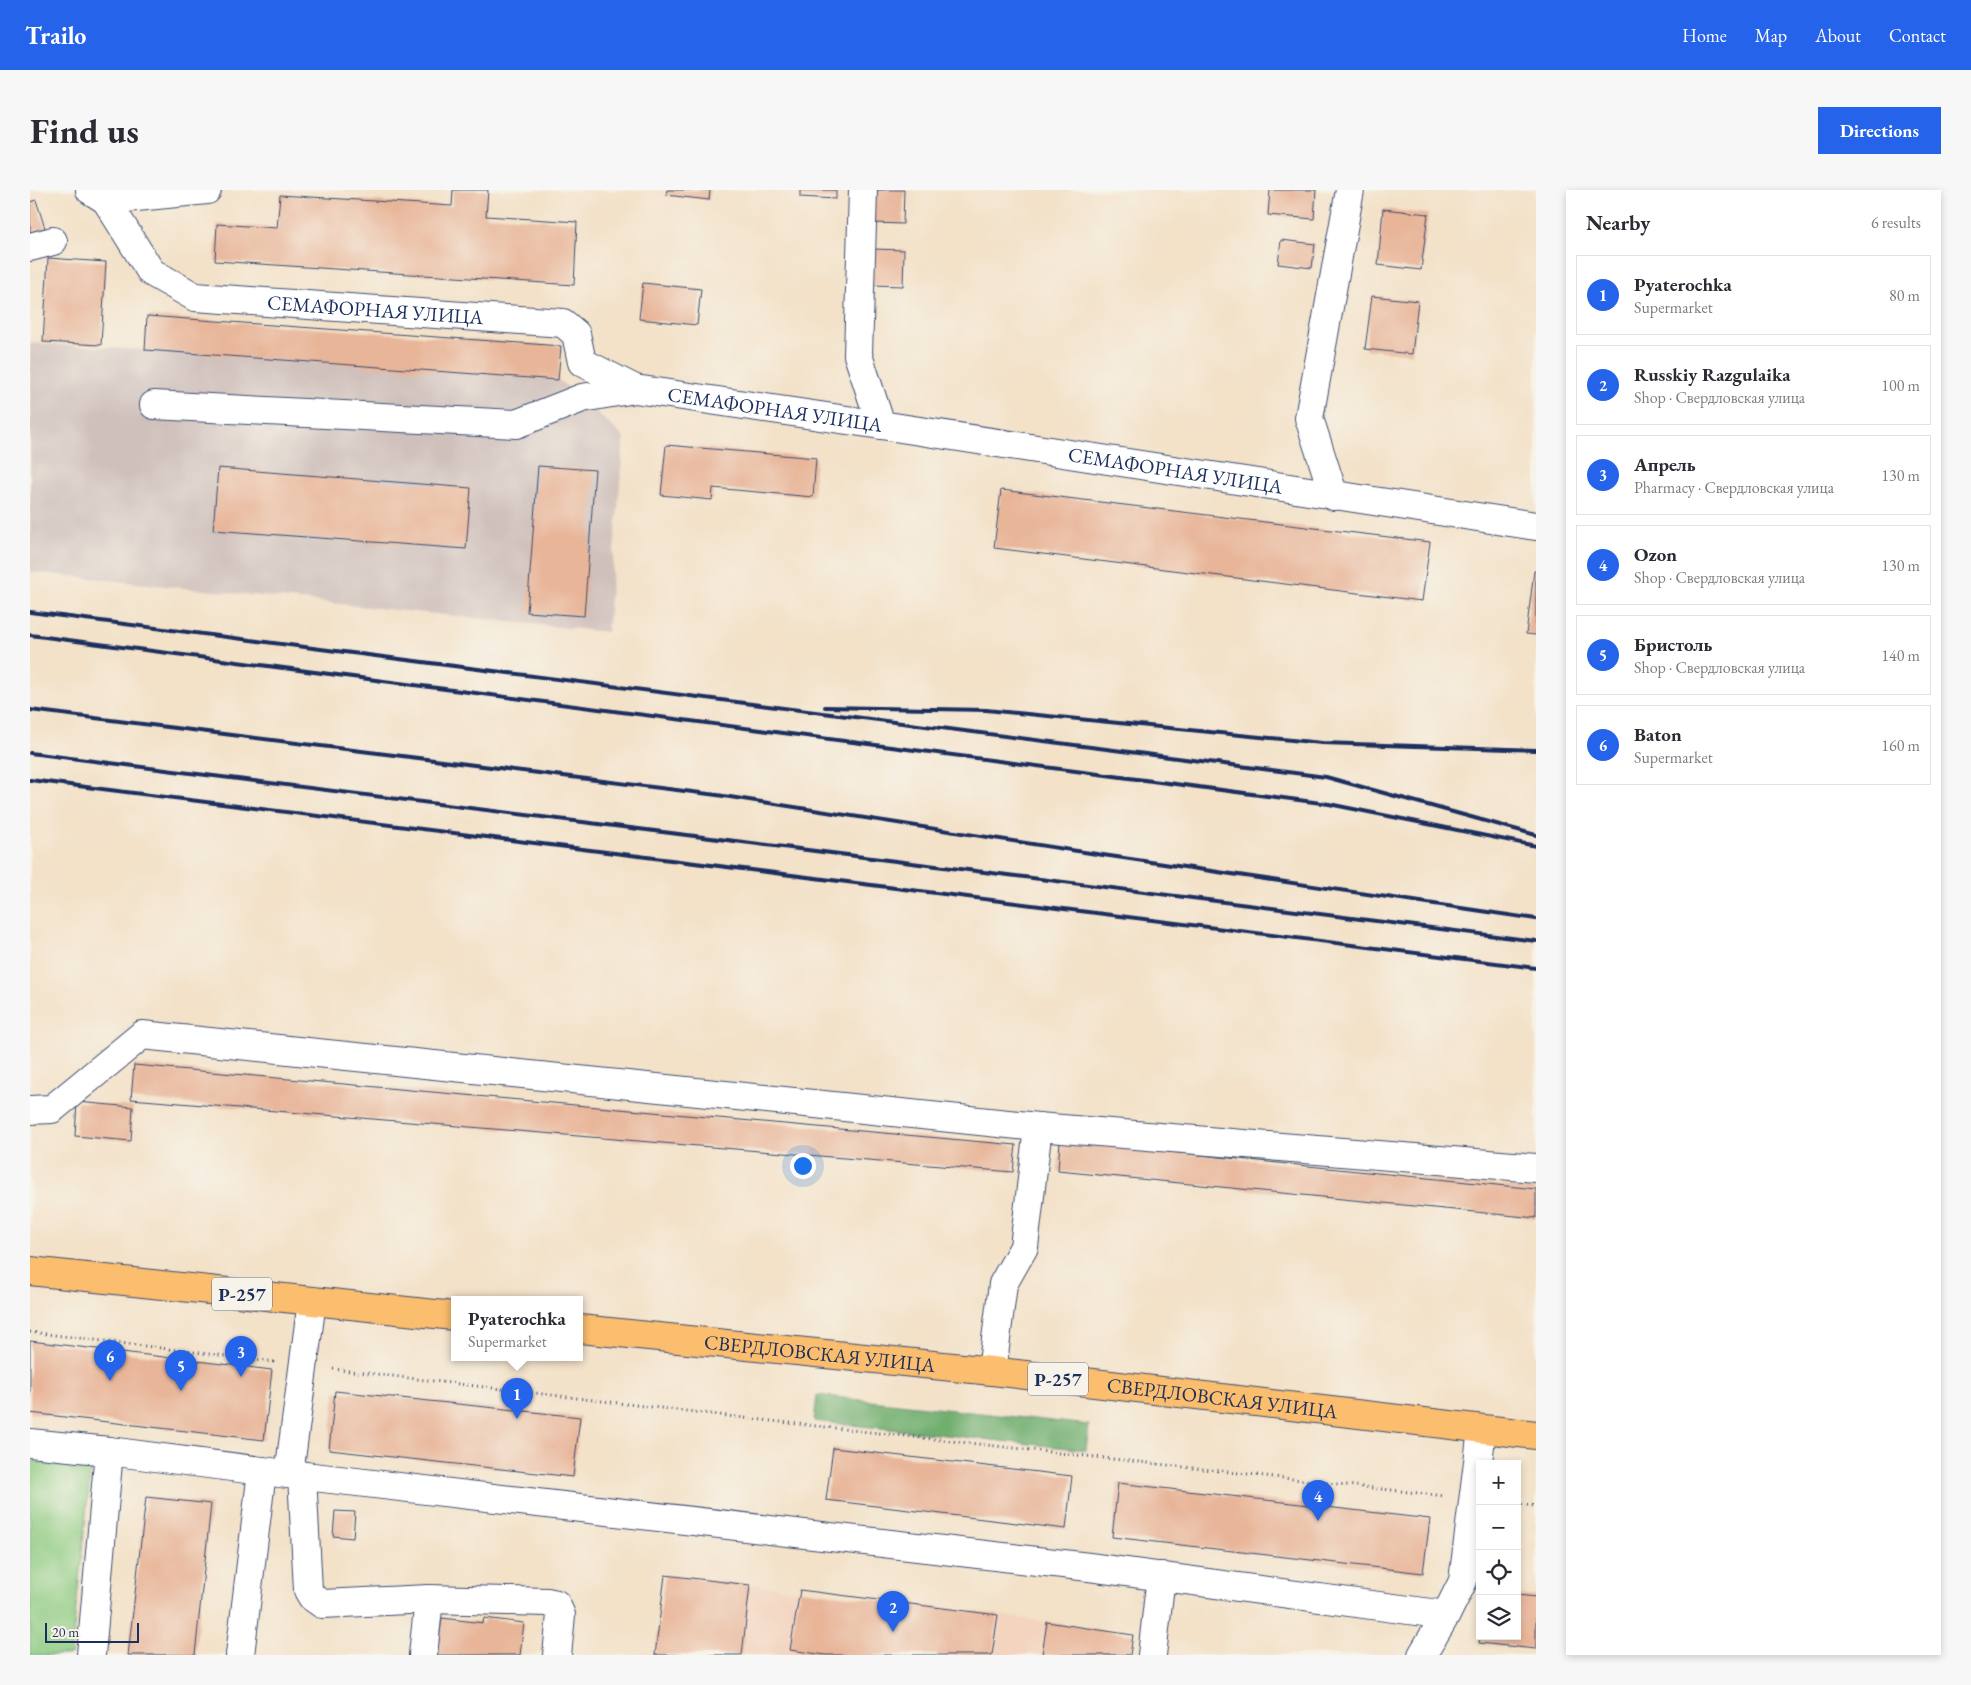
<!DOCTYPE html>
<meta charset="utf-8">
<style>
body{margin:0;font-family:"EB Garamond",serif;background:#f7f7f7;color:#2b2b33}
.controls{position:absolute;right:15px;bottom:15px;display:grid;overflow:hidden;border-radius:0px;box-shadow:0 2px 8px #0003}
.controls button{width:45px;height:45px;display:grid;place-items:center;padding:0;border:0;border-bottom:1px solid #e1e1e2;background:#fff;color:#2b2b33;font:25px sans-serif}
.scale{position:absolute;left:15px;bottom:12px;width:94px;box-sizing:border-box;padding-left:5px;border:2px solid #1b2f5e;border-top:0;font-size:14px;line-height:18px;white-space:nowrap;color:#1b2f5e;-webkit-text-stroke:4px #f7f3e8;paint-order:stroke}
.you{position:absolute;left:772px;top:975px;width:18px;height:18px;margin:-12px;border:4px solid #fff;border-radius:50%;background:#1a73e8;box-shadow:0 0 0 8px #1a73e833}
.badge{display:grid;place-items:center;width:32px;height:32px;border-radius:50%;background:#2563eb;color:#fff;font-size:16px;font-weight:700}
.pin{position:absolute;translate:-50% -41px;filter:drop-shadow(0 1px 2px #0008)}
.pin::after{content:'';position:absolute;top:26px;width:18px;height:15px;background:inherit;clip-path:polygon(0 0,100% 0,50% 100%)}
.popup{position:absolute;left:421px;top:1106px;width:132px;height:65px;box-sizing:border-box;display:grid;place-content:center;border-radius:0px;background:#fff;filter:drop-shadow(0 1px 4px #0005);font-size:16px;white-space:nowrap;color:#7c7c81}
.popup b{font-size:19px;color:#2b2b33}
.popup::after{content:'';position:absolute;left:50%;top:100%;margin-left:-10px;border:10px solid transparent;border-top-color:#fff}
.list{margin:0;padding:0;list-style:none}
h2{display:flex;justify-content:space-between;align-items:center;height:65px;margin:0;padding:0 20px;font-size:21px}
h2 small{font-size:16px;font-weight:400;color:#7c7c81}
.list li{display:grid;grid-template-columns:32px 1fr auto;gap:15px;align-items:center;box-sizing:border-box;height:80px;margin:0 10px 10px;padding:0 10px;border:1px solid #e1e1e2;border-radius:0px}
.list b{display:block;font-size:19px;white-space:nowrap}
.list p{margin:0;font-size:16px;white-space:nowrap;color:#7c7c81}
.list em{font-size:16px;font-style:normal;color:#7c7c81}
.icon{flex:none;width:28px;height:28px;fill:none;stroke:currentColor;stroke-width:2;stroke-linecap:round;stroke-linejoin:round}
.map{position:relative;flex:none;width:1506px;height:1465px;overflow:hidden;border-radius:0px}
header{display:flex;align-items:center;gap:30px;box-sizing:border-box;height:70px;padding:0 25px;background:#2563eb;color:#fff}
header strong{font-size:24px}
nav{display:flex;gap:28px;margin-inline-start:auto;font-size:18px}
.intro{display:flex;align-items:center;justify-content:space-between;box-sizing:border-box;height:120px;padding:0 30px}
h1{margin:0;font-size:35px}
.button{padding:12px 22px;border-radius:0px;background:#2563eb;color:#fff;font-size:18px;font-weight:700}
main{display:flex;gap:30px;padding:0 30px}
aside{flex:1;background:#fff;border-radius:0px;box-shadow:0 2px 8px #0003}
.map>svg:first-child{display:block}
.built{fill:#f3d4bf}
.industrial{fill:#cfc0bb}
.green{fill:#8ccb81;stroke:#547d70}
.forest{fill:#71af6f;stroke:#466f66}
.building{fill:#e8b599}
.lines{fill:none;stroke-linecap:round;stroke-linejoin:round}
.minor-casing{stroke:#3b4a6e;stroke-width:30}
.highway-casing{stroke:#3b4a6e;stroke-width:30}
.path{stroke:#3b4a6e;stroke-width:3;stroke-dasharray:1 4;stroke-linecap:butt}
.minor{stroke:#fff;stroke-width:28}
.highway{stroke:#fbbd6e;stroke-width:28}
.rail{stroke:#1b2f5e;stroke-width:4}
.labels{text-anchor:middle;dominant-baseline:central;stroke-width:5;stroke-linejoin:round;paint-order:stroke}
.shield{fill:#f7f3e8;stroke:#5d6a87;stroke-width:1}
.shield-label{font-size:19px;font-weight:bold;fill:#1b2f5e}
.street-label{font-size:20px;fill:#1b2f5e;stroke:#f7f3e8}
</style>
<header>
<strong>Trailo</strong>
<nav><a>Home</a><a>Map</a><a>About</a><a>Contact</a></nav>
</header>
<div class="intro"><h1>Find us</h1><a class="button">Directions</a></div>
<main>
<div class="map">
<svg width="1506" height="1465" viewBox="0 0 1506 1465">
<rect width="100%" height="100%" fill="#f7f3e8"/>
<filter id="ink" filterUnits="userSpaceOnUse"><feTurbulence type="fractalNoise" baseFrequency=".02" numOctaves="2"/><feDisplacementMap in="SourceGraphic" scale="10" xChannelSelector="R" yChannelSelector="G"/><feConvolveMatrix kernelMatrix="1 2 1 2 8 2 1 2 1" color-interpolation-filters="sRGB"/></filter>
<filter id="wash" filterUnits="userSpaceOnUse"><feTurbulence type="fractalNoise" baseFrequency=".0096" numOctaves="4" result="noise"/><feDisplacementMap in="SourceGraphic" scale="20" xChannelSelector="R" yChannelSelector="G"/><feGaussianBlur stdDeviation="1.12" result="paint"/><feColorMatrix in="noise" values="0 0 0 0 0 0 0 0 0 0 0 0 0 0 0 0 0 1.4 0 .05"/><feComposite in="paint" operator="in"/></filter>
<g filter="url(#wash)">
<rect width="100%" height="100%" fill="#f3e1c8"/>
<path class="built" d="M635,1385l135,15 198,25 135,20 -3,20h-475z"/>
<path class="industrial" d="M0,153l115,7 413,30 24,18 42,40 -17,194 -577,-60z"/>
<path class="green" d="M0,1271l61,6 -20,188h-41z"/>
<path class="forest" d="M787,1205l272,30 -3,25 -272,-29z"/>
<g id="blocks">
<path class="building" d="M423,0h35l-2,26 91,6 -3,63 -359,-24 2,-37 60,4 3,-33 172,11z
M637,0h43l-1,10 -43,-5z
M770,0h36v9l-36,-2z
M844,0h30l-1,34 -30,-1z
M1240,0h46l-2,29 -46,-4z
M6,10l9,28 -15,4v-30z
M1353,19l45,5 -7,56 -43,-5z
M1251,50l34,4 -3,24 -34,-4z
M843,59l31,1 -1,36 -31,-1z
M18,68l58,4 -5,83 -58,-3z
M613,93l58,6 -4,36 -58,-6z
M1342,106l46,5 -6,53 -47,-5z
M117,126l414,30 -3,34 -413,-30z
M636,255l150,13 -3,39 -100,-9 -1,12 -51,-5z
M508,276l57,4 -11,146 -57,-4z
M188,278l253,20 -5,61 -253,-19z
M971,300l429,52 -8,59 -428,-53z
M1504,381h2v64l-10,-1z
M104,875l882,80 -3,27 -882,-73z
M47,912l56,5 -2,34 -56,-5z
M1030,951l476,48v29l-478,-47z
M0,1151l242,29 -8,70 -234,-27z
M305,1201l245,26 -7,60 -244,-27z
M803,1258l239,28 -6,53 -240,-29z
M1088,1293l312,36 -7,54 -311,-36z
M116,1307l65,7 -16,151h-67z
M305,1321l20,1 -2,26 -20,-2z
M635,1385l85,10 -8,70h-87z
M770,1400l198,25 -6,40h-166l-36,-5z
M1487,1405l19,2v52l-57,-6 1,-7h37z
M412,1428l41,5 1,-5 40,5 -4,32h-83z
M1017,1432l86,13 -3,20h-88z"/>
</g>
</g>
<g filter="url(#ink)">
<use href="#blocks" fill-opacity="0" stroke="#3b4a6e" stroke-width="1"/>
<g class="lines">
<g class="minor-casing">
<g id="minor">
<path id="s1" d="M60,0l16,10 45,72 44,25 368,26 13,11 6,28 53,27 246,36 655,101"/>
<path d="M833,0l-5,165 23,70"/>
<path d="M76,10l101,-10"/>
<path d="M0,57l23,-6"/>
<path d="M124,215l362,19 66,-26 53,-9"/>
<path d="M1304,306l-25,-78 41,-228"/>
<path d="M0,920l22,-1 90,-74 896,92 -14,120 -21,37 -11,87"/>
<path d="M1008,937l498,41"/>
<path d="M282,1111l-23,173 13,1 6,115 4,7 10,7 107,-5 -6,56"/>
<path d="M0,1253l79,8 153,20 827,96 357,48 17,-34 19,-151"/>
<path d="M399,1409l118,3 9,2 5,11 -4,40"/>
<path d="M61,1465l18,-204"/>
<path d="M210,1465l22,-184"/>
<path d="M1122,1465l9,-79"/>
<path d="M1392,1465l24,-40"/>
</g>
</g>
<g class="highway-casing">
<g id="highway">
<path d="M0,1081l424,45"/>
<path id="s2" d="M550,1139l412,42 544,64"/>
</g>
</g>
<path class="path" d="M0,1142l245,30
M303,1179l420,50 692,77
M1487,1314l19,2"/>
<use href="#minor" class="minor"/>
<use href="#highway" class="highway"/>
<path class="rail" d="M0,422l1296,165 210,58
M0,445l1299,169 207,42
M795,517l161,3 336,33 214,7
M0,520l687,85 386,60 433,64
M0,563l1506,188
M0,590l1506,188"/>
</g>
</g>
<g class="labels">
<g class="shield">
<rect x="182" y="1087.5" width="60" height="33" rx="4"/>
<rect x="998" y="1172.5" width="60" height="33" rx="4"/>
</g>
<g class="shield-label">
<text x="212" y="1104">Р-257</text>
<text x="1028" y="1189">Р-257</text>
</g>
<g class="street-label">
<text stroke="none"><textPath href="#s1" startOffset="335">СЕМАФОРНАЯ УЛИЦА</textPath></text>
<text stroke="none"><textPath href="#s1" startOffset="770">СЕМАФОРНАЯ УЛИЦА</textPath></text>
<text stroke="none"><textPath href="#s1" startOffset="1175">СЕМАФОРНАЯ УЛИЦА</textPath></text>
<text stroke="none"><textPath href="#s2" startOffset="241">СВЕРДЛОВСКАЯ УЛИЦА</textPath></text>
<text stroke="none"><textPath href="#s2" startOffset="646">СВЕРДЛОВСКАЯ УЛИЦА</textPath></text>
</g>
</g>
</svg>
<div class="controls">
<button>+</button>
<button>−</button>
<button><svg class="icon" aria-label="locate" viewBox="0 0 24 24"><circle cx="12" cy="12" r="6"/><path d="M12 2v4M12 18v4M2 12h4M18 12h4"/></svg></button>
<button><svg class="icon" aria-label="layers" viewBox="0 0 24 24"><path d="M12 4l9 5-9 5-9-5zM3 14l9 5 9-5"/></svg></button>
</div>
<div class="scale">20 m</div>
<div class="you"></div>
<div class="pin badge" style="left:487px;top:1229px">1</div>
<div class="popup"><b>Pyaterochka</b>Supermarket</div>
<div class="pin badge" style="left:863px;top:1442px">2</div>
<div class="pin badge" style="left:211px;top:1187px">3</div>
<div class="pin badge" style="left:1288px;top:1331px">4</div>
<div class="pin badge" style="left:151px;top:1201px">5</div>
<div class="pin badge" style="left:80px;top:1191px">6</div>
</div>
<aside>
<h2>Nearby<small>6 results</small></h2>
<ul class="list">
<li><span class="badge">1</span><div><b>Pyaterochka</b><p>Supermarket</p></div><em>80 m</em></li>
<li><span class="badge">2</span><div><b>Russkiy Razgulaika</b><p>Shop · Свердловская улица</p></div><em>100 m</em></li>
<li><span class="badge">3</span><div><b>Апрель</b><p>Pharmacy · Свердловская улица</p></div><em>130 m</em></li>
<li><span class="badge">4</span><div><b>Ozon</b><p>Shop · Свердловская улица</p></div><em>130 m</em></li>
<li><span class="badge">5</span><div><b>Бристоль</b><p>Shop · Свердловская улица</p></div><em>140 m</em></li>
<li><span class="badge">6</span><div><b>Baton</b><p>Supermarket</p></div><em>160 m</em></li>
</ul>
</aside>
</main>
